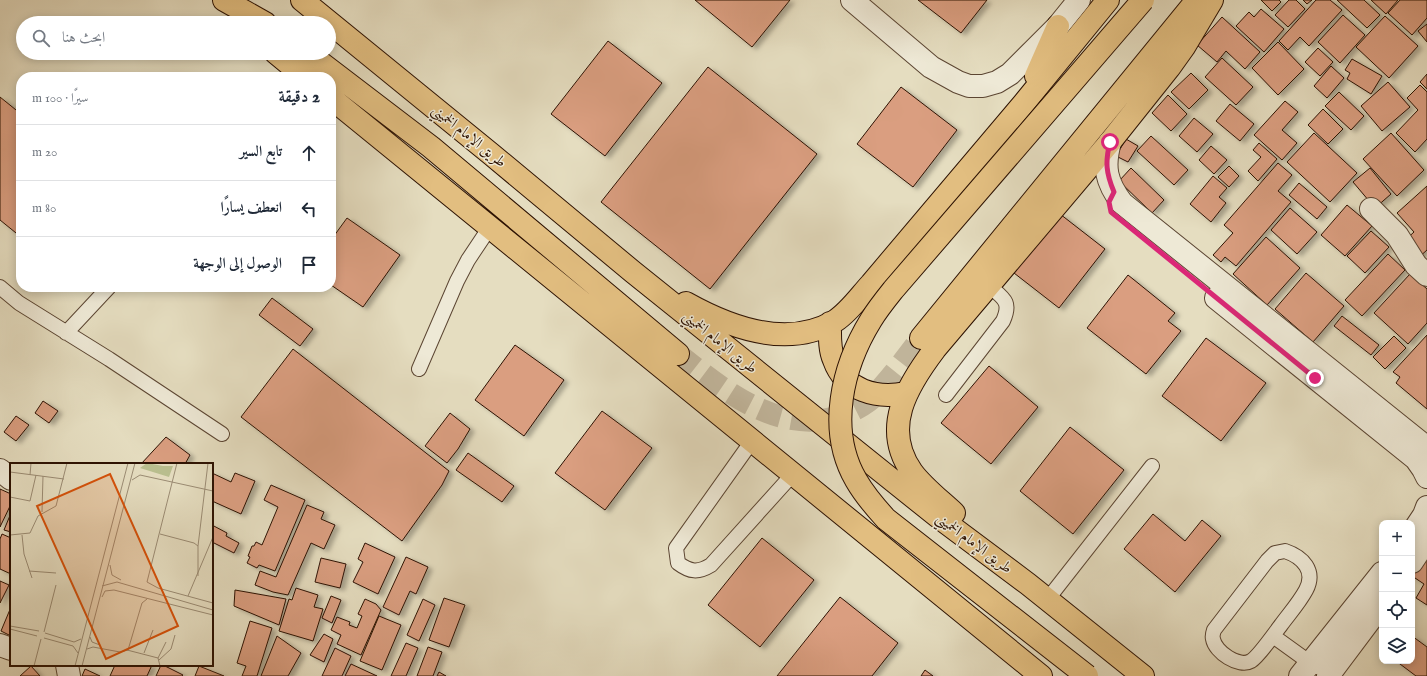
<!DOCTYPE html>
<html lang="ar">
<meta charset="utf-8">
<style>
body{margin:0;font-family:"IM FELL English",Amiri,serif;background:#f2f2f3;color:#1f2937;direction:rtl}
.controls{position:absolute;right:12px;bottom:12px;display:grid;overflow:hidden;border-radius:8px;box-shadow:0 2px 10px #0003}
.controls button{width:36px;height:36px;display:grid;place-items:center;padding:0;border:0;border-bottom:1px solid #e0e1e3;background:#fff;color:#1f2937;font:20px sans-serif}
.stop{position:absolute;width:12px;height:12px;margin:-9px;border:3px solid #db2777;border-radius:50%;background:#fff}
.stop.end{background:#db2777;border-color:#fff;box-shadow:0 1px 4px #0008}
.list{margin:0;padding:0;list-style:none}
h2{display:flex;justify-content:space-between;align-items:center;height:52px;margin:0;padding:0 16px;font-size:17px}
h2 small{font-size:13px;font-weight:400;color:#747a83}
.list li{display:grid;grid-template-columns:26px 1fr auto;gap:12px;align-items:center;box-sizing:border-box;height:56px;padding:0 16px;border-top:1px solid #e0e1e3}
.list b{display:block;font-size:15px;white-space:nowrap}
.list em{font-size:13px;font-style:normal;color:#747a83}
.icon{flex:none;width:22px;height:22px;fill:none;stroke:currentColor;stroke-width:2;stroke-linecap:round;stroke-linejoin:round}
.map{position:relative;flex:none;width:1427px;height:676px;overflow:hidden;direction:ltr}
.search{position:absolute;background:#fff;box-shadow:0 2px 10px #0003;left:16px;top:16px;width:320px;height:44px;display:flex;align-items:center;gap:10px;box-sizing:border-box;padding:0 14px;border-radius:22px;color:#747a83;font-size:15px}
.panel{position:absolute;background:#fff;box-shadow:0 2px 10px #0003;left:16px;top:72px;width:320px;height:220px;border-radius:16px;direction:rtl}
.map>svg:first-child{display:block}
.building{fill:#da9e80;stroke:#2d1202;filter:url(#shadow)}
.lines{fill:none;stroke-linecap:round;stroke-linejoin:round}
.trunk-tunnel{stroke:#c0b49a;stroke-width:22;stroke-dasharray:22 11;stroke-linecap:butt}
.service-casing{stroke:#5b4532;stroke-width:16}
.minor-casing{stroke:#5b4532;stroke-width:24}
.tertiary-casing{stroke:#5b4532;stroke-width:24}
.trunk-casing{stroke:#2d1202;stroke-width:24}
.service{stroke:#eee9d6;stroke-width:14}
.minor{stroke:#eee9d6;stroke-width:22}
.tertiary{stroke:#eee9d6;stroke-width:22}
.trunk{stroke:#e2be80;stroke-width:22}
.trunk-bridge-casing{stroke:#2d1202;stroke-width:24;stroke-linecap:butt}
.trunk-bridge{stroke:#e2be80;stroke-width:22}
.route{stroke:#db2777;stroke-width:5}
.labels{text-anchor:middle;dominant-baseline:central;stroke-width:3;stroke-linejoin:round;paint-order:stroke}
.street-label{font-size:15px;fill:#2d1202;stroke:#eee9d6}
.inset-road{fill:none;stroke:#9b8c74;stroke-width:1}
.view{fill:#d5520b;fill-opacity:0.15;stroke:#d5520b;stroke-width:2}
.inset-edge{fill:none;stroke:#2d1202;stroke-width:2}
</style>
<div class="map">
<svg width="1427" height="676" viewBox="0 0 1427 676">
<defs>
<filter id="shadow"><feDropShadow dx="4.5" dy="2.5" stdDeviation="2" flood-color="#0004"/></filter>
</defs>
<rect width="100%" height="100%" fill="#e5ddc0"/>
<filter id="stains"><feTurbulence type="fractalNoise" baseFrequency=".005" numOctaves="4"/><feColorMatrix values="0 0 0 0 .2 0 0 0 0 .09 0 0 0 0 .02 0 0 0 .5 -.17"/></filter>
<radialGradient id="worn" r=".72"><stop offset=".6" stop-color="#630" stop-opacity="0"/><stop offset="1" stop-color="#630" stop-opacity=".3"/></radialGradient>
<path class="building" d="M695,0h95l-38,47z
M918,0h69l-26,33z
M1261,0h18l2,2 -9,9z
M1289,0h7l9,9 -17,18 -13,-12z
M1303,0h9l-5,4z
M1316,0h14l12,10 -33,36 -9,-9 -12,13 -9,-9z
M1337,0h27l16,15 -13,13z
M1371,0h27l-12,14z
M1400,0h27v18l-15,17 -24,-22z
M1261,9l23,20 -20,23 -28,-26 13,-14 5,5z
M1343,15l22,20 -25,28 -22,-21z
M1385,16l33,30 -29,32 -33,-31z
M1222,17l38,35 -15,17 -19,-18 -9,11 -20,-17z
M1427,24v18l-9,-11z
M608,41l54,42 -57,73 -54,-42z
M1278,42l26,27 -26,26 -26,-27z
M1318,48l15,14 -13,14 -15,-14z
M1222,58l31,29 -17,18 -31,-28z
M1352,59l30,17 -11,18 -24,-15 3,-6 -5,-3z
M1331,66l13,12 -17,20 -13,-12z
M708,67l109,87 -107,135 -109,-87z
M1191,73l17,17 -19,19 -18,-17z
M1427,74v15l-7,-7z
M1388,82l22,25 -28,24 -21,-25z
M1420,85l7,7v47l-12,13 -19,-19 22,-23 -11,-12z
M901,87l56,43 -44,57 -56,-43z
M1339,92l25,24 -13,14 -26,-24z
M1168,95l19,19 -16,17 -19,-18z
M0,97l21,17v123l-21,-17z
M1285,101l13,11 -16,18 15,13 -15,17 -28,-25z
M1230,104l24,20 -14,17 -24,-20z
M1323,109l20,20 -15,15 -20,-19z
M1194,118l19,16 -16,18 -18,-16z
M1314,133l43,40 -27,29 -43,-40z
M1391,133l33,37 -27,26 -34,-37z
M1151,136l37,34 -14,15 -37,-34z
M1126,139l12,7 -10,16 -12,-6z
M1259,143l18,16 -19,22 -10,-10 13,-14 -8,-7z
M1211,146l16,14 -13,14 -15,-14z
M1278,163l14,12 -14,16 13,11 -55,64 -11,-9 -4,5 -8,-7 20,-22 -9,-8z
M1229,166l10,10 -10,11 -11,-10z
M1131,168l33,32 -12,13 -33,-32z
M1370,168l21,26 -16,14 -22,-26z
M1213,176l14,12 -8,9 7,6 -15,19 -21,-18z
M1299,183l28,24 -10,12 -28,-24z
M1427,186v64l-9,8 -15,-16 11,-10 -17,-19z
M1347,205l25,21 -27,30 -24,-21z
M1290,208l27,24 -20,22 -26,-24z
M1060,214l45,35 -46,59 -45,-35z
M347,218l53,37 -37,52 -32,-22v-45z
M1371,231l18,16 -24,26 -18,-17z
M1266,237l34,31 -33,37 -34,-31z
M1388,254l17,16 -43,46 -17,-16z
M1306,273l38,33 -31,36 -38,-33z
M1410,274l17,15v34l-19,21 -34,-31z
M1128,275l47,38 -7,8 13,10 -35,43 -59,-46z
M272,298l41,31 -13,17 -41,-31z
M1342,316l37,29 -8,10 -37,-29z
M1427,335v74l-31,-26 4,-6 -7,-5z
M1394,336l12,12 -21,21 -12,-12z
M1206,338l60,45 -45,58 -59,-45z
M515,345l49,35 -40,56 -49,-36z
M293,349l156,122 -7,14 -40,56 -161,-124z
M989,366l49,41 -47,57 -50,-41z
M43,401l15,10 -9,12 -14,-10z
M602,411l50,37 -47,62 -50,-37z
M450,413l20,16 -12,20 -11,14 -22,-17z
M16,416l13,9 -13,16 -12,-9z
M1070,427l54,43 -51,64 -53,-43z
M166,437l24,18 -5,9h-44z
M468,453l46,33 -12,16 -46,-32z
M212,473l19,9 4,-9 20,8 -14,33 -29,-13z
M271,485l34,15 -30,71 -16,-6 -2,3 -10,-5 3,-6 -2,-1 4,-10h2l2,-4 6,3 16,-38 -14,-7z
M0,489l11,5v10l-11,23z
M307,505l17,7 -3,7 14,6 -11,24 -13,-6 -23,52 -15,-3 -18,-7 5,-14 16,6z
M11,513v19l-7,-2z
M1153,514l32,27 17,-21 19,16 -46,56 -51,-43z
M212,525l15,8 -1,3 13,7 -5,10 -22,-11z
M2,534l9,4v36l-11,-5v-30z
M762,538l52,42 -54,67 -52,-42z
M1427,541v64l-11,-7 8,-14 -12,-8v-12z
M365,543l30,14 -17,37 -25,-12 10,-20 -5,-3z
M406,557l22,10 -12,27 -6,-3 -11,24 -16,-8z
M321,558l25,6 -6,24 -25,-6z
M0,581l9,4 -9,18z
M296,588l22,7 -4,12 9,2 -10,32 -34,-10 10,-32 3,1z
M235,590l51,9 -7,26 -45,-19z
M331,596l10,4 -9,23 -10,-5z
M840,597l58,46 -26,33h-95z
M444,598l21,7 -16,42 -20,-7z
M365,599l11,5 5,6 -20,45 -24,-11 4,-9 -10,-5 6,-13 13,5 -1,3 8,3 5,-12 -4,-2z
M423,599l12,6 -16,36 -12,-6z
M11,607v29l-10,-5z
M379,616l22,9 -19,45 -22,-9z
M250,621l22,7 -15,48h-15l4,-10 -9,-3z
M324,634l9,5 -9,23 -14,-7z
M277,636l24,17 -13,23h-27z
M1412,636l15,11v29h-11l-20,-15h16z
M406,643l12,5 -12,28h-15z
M428,647l14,5 -9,24h-16z
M335,648l16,8 -9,20h-20z
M351,664l26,12h-32z
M115,665h37l-5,11h-37z
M161,665h2l20,10 -1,1h-26z
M31,666l9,10h-20z
M199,666l25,10h-29z
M85,669l15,7h-18z
M925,670l8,6h-12z
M439,672l7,4h-9z"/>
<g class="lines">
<path class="trunk-tunnel" d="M678,354c45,36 102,83 164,61 9,-3 19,-8 27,-14 5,-4 10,-10 14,-15 14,-16 26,-32 38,-48"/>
<g class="service-casing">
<path id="service" d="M0,287l19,16 90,56 113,75
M66,333l43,-46
M419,369l38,-88 11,-21 22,-33
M946,395l57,-74c9,-20 0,-23 -15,-36
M752,441l-76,107 2,15c12,9 20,10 33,2l82,-91
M1285,551c18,6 31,20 21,39 -7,13 -17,24 -25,35 -7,9 -22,31 -30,36 -12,7 -36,-9 -38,-22 -1,-3 0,-6 1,-9l53,-69 8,-8z
M1047,600l105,-134
M1273,636l43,31"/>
</g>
<g class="minor-casing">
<path id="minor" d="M852,0l79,67 27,15 11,4h14l14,-4 13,-8 47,-47
M1371,209l26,26 19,30 11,10
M0,470l11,9
M0,645l11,4
M67,665l2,11"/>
</g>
<g class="tertiary-casing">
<path id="tertiary" d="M1058,26l21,-26
M1110,142c-7,25 -4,40 12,61l299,240 6,7
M1216,298l200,161 7,10 4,8
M1412,533l12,-18 3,-8
M1412,562l15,-23
M1300,676l82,-103
M1328,676l54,-72"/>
</g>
<g class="trunk-casing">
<path id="trunk" d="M224,0l41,23
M302,0l189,154 142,118 304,244 91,68 115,92
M276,53l29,24
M308,53l123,94 247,207
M1036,76l22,-50
M331,98l710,578
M686,303c43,24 102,46 149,18 14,-9 25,-25 36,-37l153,-181 84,-103
M830,323c0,12 -1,26 4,37 11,31 43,39 72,33
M921,338l276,-338
M954,513c-14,-13 -31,-26 -42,-41 -31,-44 -5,-86 23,-123l175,-207 59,-74 15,-21 28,-47"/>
</g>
<use href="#service" class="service"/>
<use href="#minor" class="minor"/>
<use href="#tertiary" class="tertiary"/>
<use href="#trunk" class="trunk"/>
<g class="trunk-bridge-casing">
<path id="trunk-bridge" d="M1087,676l-201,-157c-11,-12 -22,-25 -30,-39 -29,-50 -14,-113 15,-160 6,-10 14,-20 22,-30l250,-290"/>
</g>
<use href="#trunk-bridge" class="trunk-bridge"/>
</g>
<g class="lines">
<path class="route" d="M1110,142c-5,20 -4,31 4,50l-5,10 2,10 204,166"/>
</g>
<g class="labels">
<g class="street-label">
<text transform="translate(469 136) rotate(39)">طريق الإمام الخميني</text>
<text transform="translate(720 342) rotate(39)">طريق الإمام الخميني</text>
<text transform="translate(974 543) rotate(37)">طريق الإمام الخميني</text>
</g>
</g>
<g transform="translate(10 463)">
<rect width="203" height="203" fill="#e5ddc0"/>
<path d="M137,0l16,3h10l-4,11 -29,-9z" fill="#babf8f"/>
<path class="inset-road" d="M167,0l-30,119 11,6 55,15M0,9l54,7M20,12l1,-12M122,17l8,-5 73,16M0,34l20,4 6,-26M32,49l1,-36M150,71l34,9 4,3M0,72l20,-2 8,-17 18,-10 11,-43M12,72l2,19 8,24M100,102l2,10 9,5M19,108l27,2M188,113v-30l10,-83M92,123l15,-4 96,28M178,133l25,-59M92,134l3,-6 9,-1 99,25M0,163l29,5M0,166l27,7M34,169l12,-47M35,170l29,9 7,-3M80,174l2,5 8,3M34,175l29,8 5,7M77,186l6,-2 27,5 8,-2 14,-47 5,-4M117,187l31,8 2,8M134,190l9,-23M148,195l8,-16M149,197l12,-11 4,-14M24,203l7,-27M65,203l53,-203M72,203l53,-203"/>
<path class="view" d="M100,11l68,152 -72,33 -69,-153z"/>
<rect width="203" height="203" class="inset-edge"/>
</g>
<rect width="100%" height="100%" filter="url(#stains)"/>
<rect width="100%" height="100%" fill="url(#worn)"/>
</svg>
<div class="controls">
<button>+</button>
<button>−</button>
<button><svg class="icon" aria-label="locate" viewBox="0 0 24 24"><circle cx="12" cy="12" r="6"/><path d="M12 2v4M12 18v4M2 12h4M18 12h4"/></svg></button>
<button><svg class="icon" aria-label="layers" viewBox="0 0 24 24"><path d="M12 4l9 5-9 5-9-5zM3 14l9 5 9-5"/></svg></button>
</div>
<div class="stop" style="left:1110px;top:142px"></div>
<div class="stop end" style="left:1315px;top:378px"></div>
<div class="search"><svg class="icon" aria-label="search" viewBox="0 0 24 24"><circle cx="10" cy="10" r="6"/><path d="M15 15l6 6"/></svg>ابحث هنا</div>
<section class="panel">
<h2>2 دقيقة<small>سيرًا · 100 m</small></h2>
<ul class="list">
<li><svg class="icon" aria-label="ahead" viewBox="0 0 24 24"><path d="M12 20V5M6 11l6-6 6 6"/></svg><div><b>تابع السير</b></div><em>20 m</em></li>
<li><svg class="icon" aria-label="left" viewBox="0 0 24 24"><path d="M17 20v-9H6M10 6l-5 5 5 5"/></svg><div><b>انعطف يسارًا</b></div><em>80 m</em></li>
<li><svg class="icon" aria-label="arrive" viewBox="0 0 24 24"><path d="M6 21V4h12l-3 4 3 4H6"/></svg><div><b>الوصول إلى الوجهة</b></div></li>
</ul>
</section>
</div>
